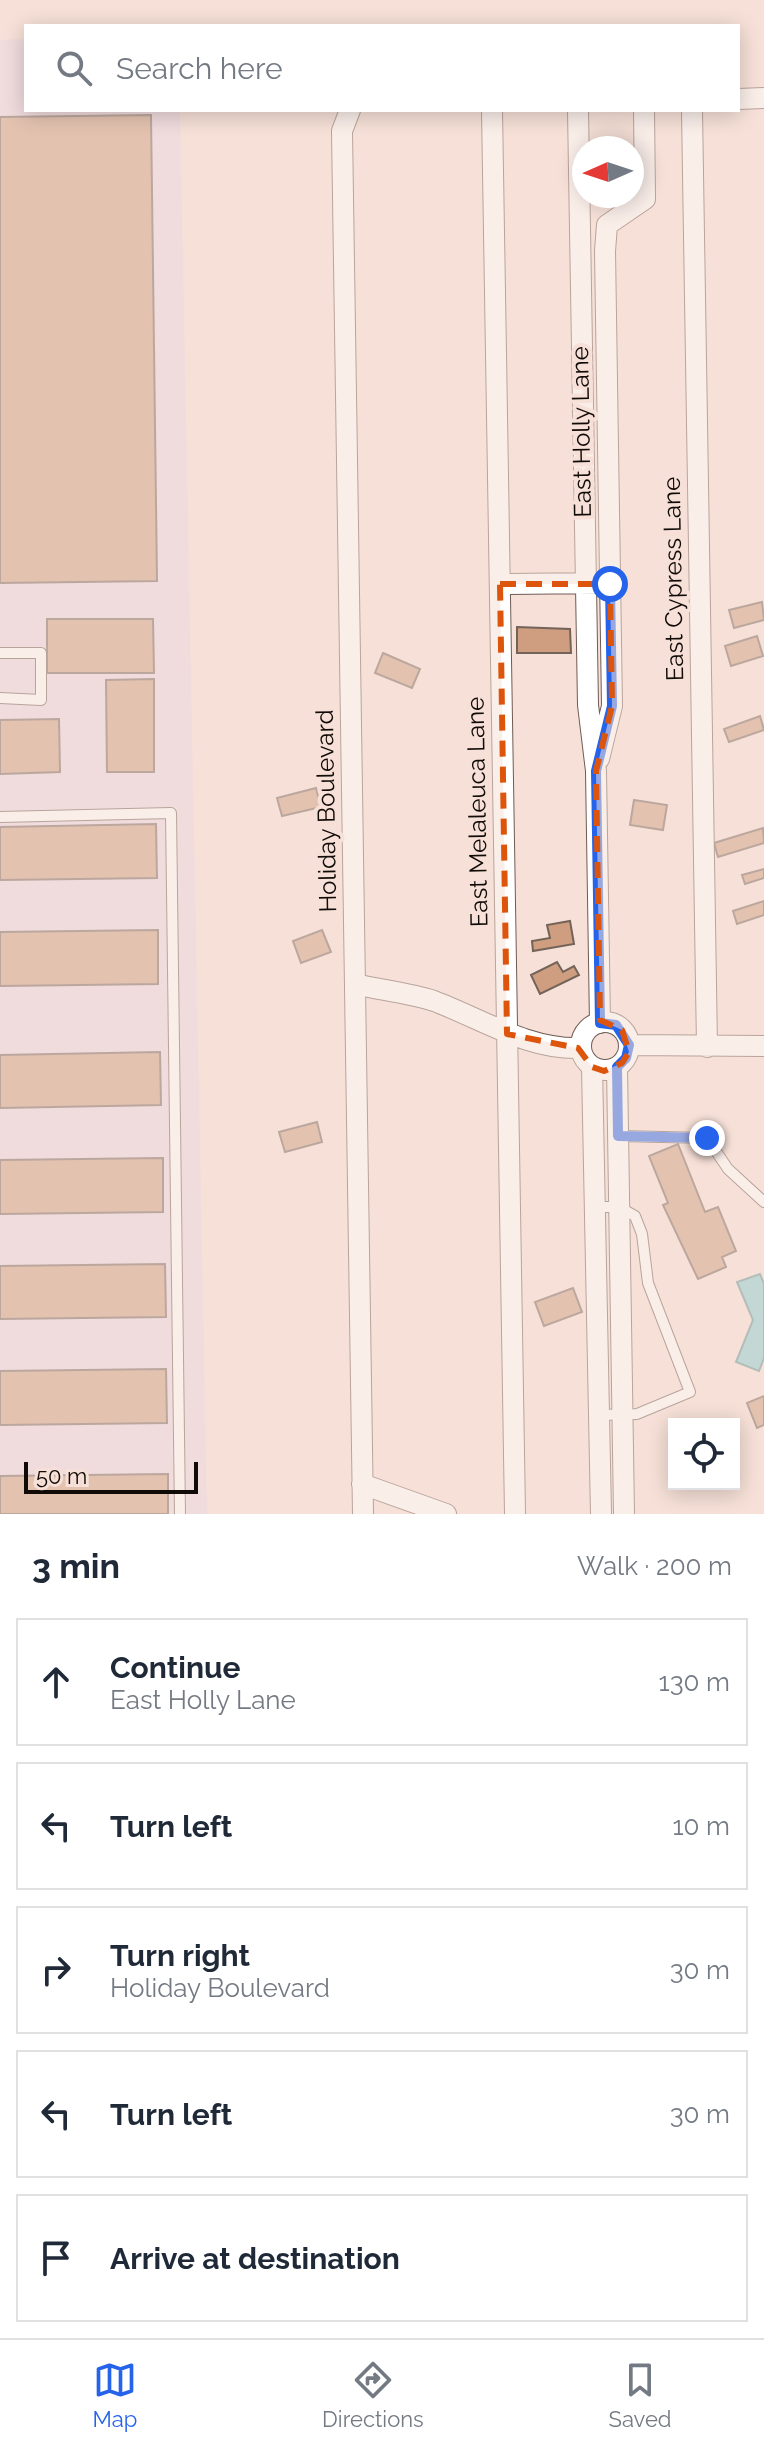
<!DOCTYPE html>
<meta charset="utf-8">
<style>
body{margin:0;font-family:Raleway,sans-serif;background:#f2f2f3;color:#1f2937}
.controls{position:absolute;right:24px;bottom:24px;display:grid;overflow:hidden;border-radius:0px;box-shadow:0 4px 20px #0003}
.controls button{width:72px;height:72px;display:grid;place-items:center;padding:0;border:0;border-bottom:2px solid #e0e1e3;background:#fff;color:#1f2937;font:40px sans-serif}
.compass{position:absolute;left:572px;top:136px;width:72px;height:72px;border-radius:50%;background:#fff;box-shadow:0 4px 20px #0003;rotate:267deg}
.scale{position:absolute;left:24px;bottom:20px;width:174px;box-sizing:border-box;padding-left:8px;border:4px solid #110b08;border-top:0;font-size:22px;line-height:28px;white-space:nowrap;color:#110b08;-webkit-text-stroke:6px #f6e0d7;paint-order:stroke}
.stop{position:absolute;width:24px;height:24px;margin:-18px;border:6px solid #2563eb;border-radius:50%;background:#fff}
.stop.end{background:#2563eb;border-color:#fff;box-shadow:0 2px 8px #0008}
.list{margin:0;padding:0;list-style:none}
h2{display:flex;justify-content:space-between;align-items:center;height:104px;margin:0;padding:0 32px;font-size:34px}
h2 small{font-size:26px;font-weight:400;color:#747a83}
.list li{display:grid;grid-template-columns:52px 1fr auto;gap:24px;align-items:center;box-sizing:border-box;height:128px;margin:0 16px 16px;padding:0 16px;border:2px solid #e0e1e3;border-radius:0px}
.list b{display:block;font-size:30px;white-space:nowrap}
.list p{margin:0;font-size:26px;white-space:nowrap;color:#747a83}
.list em{font-size:26px;font-style:normal;color:#747a83}
.icon{flex:none;width:44px;height:44px;fill:none;stroke:currentColor;stroke-width:2;stroke-linecap:round;stroke-linejoin:round}
.map{position:relative;flex:none;width:764px;height:1514px;overflow:hidden}
.search{position:absolute;background:#fff;box-shadow:0 4px 20px #0003;left:24px;right:24px;top:24px;height:88px;display:flex;align-items:center;gap:20px;box-sizing:border-box;padding:0 28px;border-radius:0px;color:#747a83;font-size:30px}
.sheet{height:824px;background:#fff}
nav{display:flex;justify-content:space-around;align-items:center;box-sizing:border-box;height:112px;border-top:2px solid #e0e1e3;background:#fff;font-size:22px;color:#747a83}
nav a{display:grid;justify-items:center;gap:4px}
nav .on{color:#2563eb}
.map>svg:first-child{display:block}
.commercial{fill:#e9d5e4}
.water{fill:#86cdd2;stroke:#639395;stroke-width:2}
.building{fill:#cf9e81;stroke:#746359;stroke-width:2}
.lines{fill:none;stroke-linecap:round;stroke-linejoin:round}
.service-casing{stroke:#6f5c54;stroke-width:12}
.minor-casing{stroke:#6f5c54;stroke-width:22}
.service{stroke:#fff;stroke-width:10}
.minor{stroke:#fff;stroke-width:20}
.route{stroke:#2563eb;stroke-width:10}
.marked{fill:none;stroke:#dd550c;stroke-width:6;stroke-dasharray:16 10;stroke-linejoin:round}
.labels{text-anchor:middle;dominant-baseline:central;stroke-width:8;stroke-linejoin:round;paint-order:stroke}
.street-label{font-size:24px;fill:#110b08;stroke:#f6e0d7}
</style>
<div class="map">
<svg width="764" height="1514" viewBox="0 0 764 1514">
<rect width="100%" height="100%" fill="#f6e0d7"/>
<path class="commercial" d="M26,39v71h154l27,1404h-207v-1474z"/>
<path class="water" d="M760,1274l4,10v74l-5,13 -23,-9 17,-42 -16,-38z"/>
<path class="building" d="M151,115l6,466 -157,2v-466z
M762,602l2,18 -30,8 -5,-18z
M47,619h106l1,54h-107z
M517,627l53,2 1,24h-54z
M757,636l6,20 -32,10 -6,-20z
M383,653l37,16 -8,19 -37,-15z
M154,679v93h-47l-1,-92z
M760,716l4,14 -35,12 -5,-13z
M59,719l1,53 -60,2v-54z
M316,788l5,19 -39,9 -5,-18z
M634,800l33,5 -4,25 -33,-5z
M156,824l1,54 -157,2v-53z
M763,828l1,15 -46,14 -4,-14z
M764,869v9l-19,6 -3,-9z
M764,901v14l-27,9 -4,-13z
M570,921l4,23 -41,7 -1,-10 18,-3 -3,-13z
M158,930v54l-158,2v-54z
M322,930l9,22 -30,11 -8,-22z
M557,962l6,10 11,-6 5,9 -39,19 -9,-19z
M160,1052l1,53 -161,3v-53z
M317,1122l5,20 -37,10 -6,-20z
M678,1144l27,68 13,-5 18,44 -14,6 4,10 -28,12 -35,-74 5,-2 -19,-47z
M163,1158v54l-163,2v-54z
M165,1264l1,53 -166,2v-53z
M573,1288l9,24 -38,14 -9,-24z
M166,1369l1,54 -167,2v-54z
M764,1396v29l-7,3 -10,-25z
M168,1474v40h-168v-38z"/>
<g class="lines">
<g class="service-casing">
<path id="service" d="M0,653h41v47l-41,-2
M0,817l171,-4 9,701
M618,1136l89,2 21,31 36,33
M595,1207h24l16,9 7,18 6,49 42,109 -53,22 -38,1"/>
</g>
<g class="minor-casing">
<path id="minor" d="M738,99l26,-1
M350,110l-8,21 21,1383
M492,110l23,1404
M578,110l10,595 8,66 4,252
M692,110l15,937
M500,584l100,-1
M599,759l13,-53 -7,-455 2,-26 38,-26 -1,-89
M355,984c25,6 54,9 79,17 48,18 94,49 147,47
M581 1046a24 24 0 1 1 48 0a24 24 0 1 1-48 0Z
M629,1045l135,1
M592,1067l9,447
M617,1067l7,447
M362,1484l84,30"/>
</g>
<use href="#service" class="service"/>
<use href="#minor" class="minor"/>
</g>
<g class="lines">
<path class="route" d="M610,584l2,122 -16,65 4,252 16,2 13,20 -3,13 -9,9 1,69 89,2"/>
</g>
<path d="M0 0H764V1514H0ZM500,584h110l2,122 -16,65 4,249 22,10 7,22 -7,11 -18,8 -12,-4 -14,-19 -71,-14z" fill="#f6e0d7" fill-opacity=".55" fill-rule="evenodd"/>
<path class="marked" d="M500,584h110l2,122 -16,65 4,249 22,10 7,22 -7,11 -18,8 -12,-4 -14,-19 -71,-14z"/>
<g class="labels">
<g class="street-label">
<text transform="translate(581 432) rotate(-91)">East Holly Lane</text>
<text transform="translate(673 579) rotate(-91)">East Cypress Lane</text>
<text transform="translate(326 811) rotate(-91)">Holiday Boulevard</text>
<text transform="translate(477 812) rotate(-91)">East Melaleuca Lane</text>
</g>
</g>
</svg>
<div class="controls">
<button><svg class="icon" aria-label="locate" viewBox="0 0 24 24"><circle cx="12" cy="12" r="6"/><path d="M12 2v4M12 18v4M2 12h4M18 12h4"/></svg></button>
</div>
<svg class="compass" viewBox="-18 -18 36 36"><path d="M0-13l5 13h-10z" fill="#e53935"/><path d="M0 13l5-13h-10z" fill="#747a83"/></svg>
<div class="scale">50 m</div>
<div class="stop" style="left:610px;top:584px"></div>
<div class="stop end" style="left:707px;top:1138px"></div>
<div class="search"><svg class="icon" aria-label="search" viewBox="0 0 24 24"><circle cx="10" cy="10" r="6"/><path d="M15 15l6 6"/></svg>Search here</div>
</div>
<section class="sheet">
<h2>3 min<small>Walk · 200 m</small></h2>
<ul class="list">
<li><svg class="icon" aria-label="ahead" viewBox="0 0 24 24"><path d="M12 20V5M6 11l6-6 6 6"/></svg><div><b>Continue</b><p>East Holly Lane</p></div><em>130 m</em></li>
<li><svg class="icon" aria-label="left" viewBox="0 0 24 24"><path d="M17 20v-9H6M10 6l-5 5 5 5"/></svg><div><b>Turn left</b></div><em>10 m</em></li>
<li><svg class="icon" aria-label="right" viewBox="0 0 24 24"><path d="M7 20v-9h11M14 6l5 5-5 5"/></svg><div><b>Turn right</b><p>Holiday Boulevard</p></div><em>30 m</em></li>
<li><svg class="icon" aria-label="left" viewBox="0 0 24 24"><path d="M17 20v-9H6M10 6l-5 5 5 5"/></svg><div><b>Turn left</b></div><em>30 m</em></li>
<li><svg class="icon" aria-label="arrive" viewBox="0 0 24 24"><path d="M6 21V4h12l-3 4 3 4H6"/></svg><div><b>Arrive at destination</b></div></li>
</ul>
</section>
<nav>
<a class="on"><svg class="icon" aria-label="map" viewBox="0 0 24 24"><path d="M3 6l6-2 6 2 6-2v14l-6 2-6-2-6 2zM9 4v14M15 6v14"/></svg>Map</a>
<a><svg class="icon" aria-label="directions" viewBox="0 0 24 24"><path d="M12 3l9 9-9 9-9-9zM9 14v-3h6M13 9l2 2-2 2"/></svg>Directions</a>
<a><svg class="icon" aria-label="saved" viewBox="0 0 24 24"><path d="M7 4h10v16l-5-4-5 4z"/></svg>Saved</a>
</nav>
